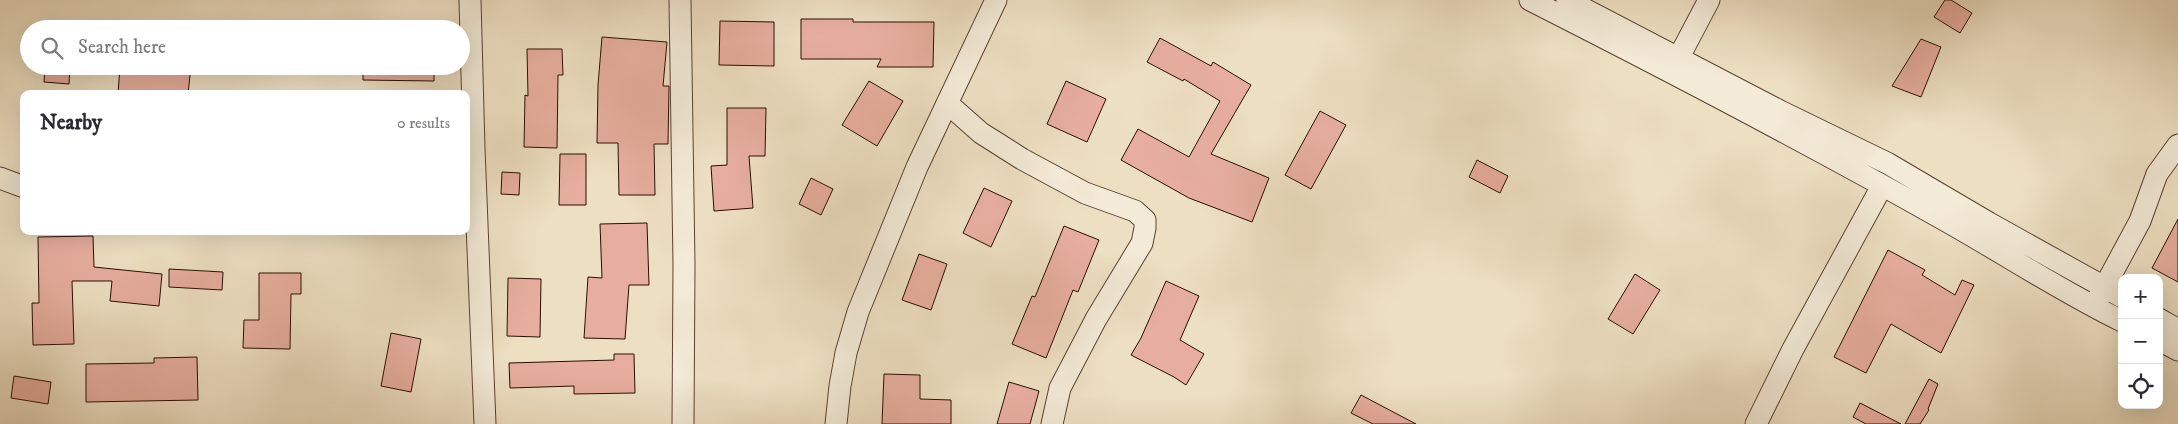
<!DOCTYPE html>
<meta charset="utf-8">
<style>
body{margin:0;font-family:"IM FELL DW Pica",serif;background:#f2f2f3;color:#2b2b33}
.controls{position:absolute;right:15px;bottom:15px;display:grid;overflow:hidden;border-radius:10px;box-shadow:0 5px 20px #0002}
.controls button{width:45px;height:45px;display:grid;place-items:center;padding:0;border:0;border-bottom:1px solid #e1e1e2;background:#fff;color:#2b2b33;font:25px sans-serif}
.list{margin:0;padding:0;list-style:none}
h2{display:flex;justify-content:space-between;align-items:center;height:65px;margin:0;padding:0 20px;font-size:21px}
h2 small{font-size:16px;font-weight:400;color:#7c7c81}
.icon{flex:none;width:28px;height:28px;fill:none;stroke:currentColor;stroke-width:2;stroke-linecap:round;stroke-linejoin:round}
.map{position:relative;flex:none;width:2178px;height:424px;overflow:hidden}
.search{position:absolute;background:#fff;box-shadow:0 5px 20px #0002;left:20px;top:20px;width:450px;height:55px;display:flex;align-items:center;gap:12px;box-sizing:border-box;padding:0 18px;border-radius:28px;color:#7c7c81;font-size:19px}
.panel{position:absolute;background:#fff;box-shadow:0 5px 20px #0002;left:20px;top:90px;width:450px;height:145px;border-radius:10px}
.map>svg:first-child{display:block}
.building{fill:#e7ae9f;stroke:#2a0e00}
.lines{fill:none;stroke-linecap:round;stroke-linejoin:round}
.street-casing{stroke:#5b4230;stroke-width:23}
.street{stroke:#f3ead7;stroke-width:21}
</style>
<div class="map">
<svg width="2178" height="424" viewBox="0 0 2178 424">
<rect width="100%" height="100%" fill="#eddfc2"/>
<filter id="stains"><feTurbulence type="fractalNoise" baseFrequency=".004" numOctaves="4"/><feColorMatrix values="0 0 0 0 .2 0 0 0 0 .09 0 0 0 0 .02 0 0 0 .5 -.17"/></filter>
<radialGradient id="worn" r=".72"><stop offset=".6" stop-color="#630" stop-opacity="0"/><stop offset="1" stop-color="#630" stop-opacity=".3"/></radialGradient>
<path class="building" d="M1945,0h6l21,13 -12,20 -26,-16z
M801,19h52v3h81l-1,45h-56l4,-8h-80z
M720,21l54,1v44l-55,-1z
M602,37l65,5 -4,44h6l-1,58h-14l1,51h-36l-1,-52h-21l1,-58z
M1160,38l51,28 2,-4 38,23 -40,69 58,24 -17,44 -63,-24 -68,-38 17,-31 51,28 31,-56 -36,-22 -1,2 -36,-19z
M1921,39l20,8 -20,50 -29,-11z
M527,49h35l1,26h-5l-1,73 -33,-1 1,-52 3,1z
M45,66h25l-1,18 -25,-2z
M120,66h71l-3,28h-70z
M363,66h71v15l-71,-1z
M869,81l34,20 -26,45 -35,-21z
M1066,81l40,18 -19,43 -40,-18z
M727,108h39l-1,48h-16l4,52 -39,3 -3,-45 16,-1z
M1320,111l26,14 -35,64 -26,-14z
M560,154h26v51h-27z
M1477,160l31,16 -8,17 -31,-16z
M502,172l18,1 -1,22 -18,-1z
M811,178l22,11 -12,26 -22,-11z
M984,188l28,13 -21,46 -28,-14z
M2178,219v63l-26,-14z
M647,223l2,62h-20l-4,54 -41,-1 4,-61 14,1 -2,-54z
M1064,226l35,14 -21,52 -5,-2 -27,68 -34,-14 20,-48 3,1z
M93,236l1,31 68,7 -3,32 -49,-5 2,-20h-40l2,63 -41,1 -1,-42h7l-1,-66z
M1888,250l37,20 -3,5 33,20 7,-15 12,5 -33,68 -50,-29 -25,49 -32,-16z
M919,254l28,10 -16,46 -29,-10z
M169,269l54,3 -1,18 -53,-3z
M259,273h42v21h-10l-1,55 -47,-1 1,-28h15z
M1635,274l25,16 -27,44 -25,-15z
M508,278l33,1 -1,58 -33,-1z
M1166,281l33,15 -19,44 24,14 -18,31 -12,-8 -43,-22 10,-17z
M391,333l30,6 -10,53 -30,-6z
M614,354h20l1,39 -61,1v-8l-64,2 -1,-25 105,-3z
M197,357l1,43 -112,2v-38l68,-1v-5z
M884,374l36,1v24l31,1v24h-69z
M14,376l37,6 -3,22 -37,-6z
M1929,379l9,5 -10,25 1,1 -9,14h-15z
M1009,382l30,9 -9,33h-33z
M1361,395l55,29h-43l-22,-11z
M1860,403l41,21h-35l-13,-7z"/>
<g class="lines">
<g class="street-casing">
<path id="street" d="M470,0l4,149 11,275
M680,0l4,265 -1,159
M1530,0c138,70 276,142 411,218 61,34 119,73 181,103
M1567,0l213,111 107,52 102,60 133,74
M1679,57l30,-57
M947,103l34,30 41,26 63,34 50,18 10,9v8l-3,15 -46,76 -36,69 -8,36
M0,178l24,9
M2098,299l42,-78 17,-47 21,-29
M2159,319l19,11
M2159,340l19,10
M836,424l4,-38 6,-33 12,-41 59,-145 79,-167
M1756,424l37,-75 89,-163"/>
</g>
<use href="#street" class="street"/>
</g>
<rect width="100%" height="100%" filter="url(#stains)"/>
<rect width="100%" height="100%" fill="url(#worn)"/>
</svg>
<div class="controls">
<button>+</button>
<button>−</button>
<button><svg class="icon" aria-label="locate" viewBox="0 0 24 24"><circle cx="12" cy="12" r="6"/><path d="M12 2v4M12 18v4M2 12h4M18 12h4"/></svg></button>
</div>
<div class="search"><svg class="icon" aria-label="search" viewBox="0 0 24 24"><circle cx="10" cy="10" r="6"/><path d="M15 15l6 6"/></svg>Search here</div>
<section class="panel">
<h2>Nearby<small>0 results</small></h2>
<ul class="list">
</ul>
</section>
</div>
